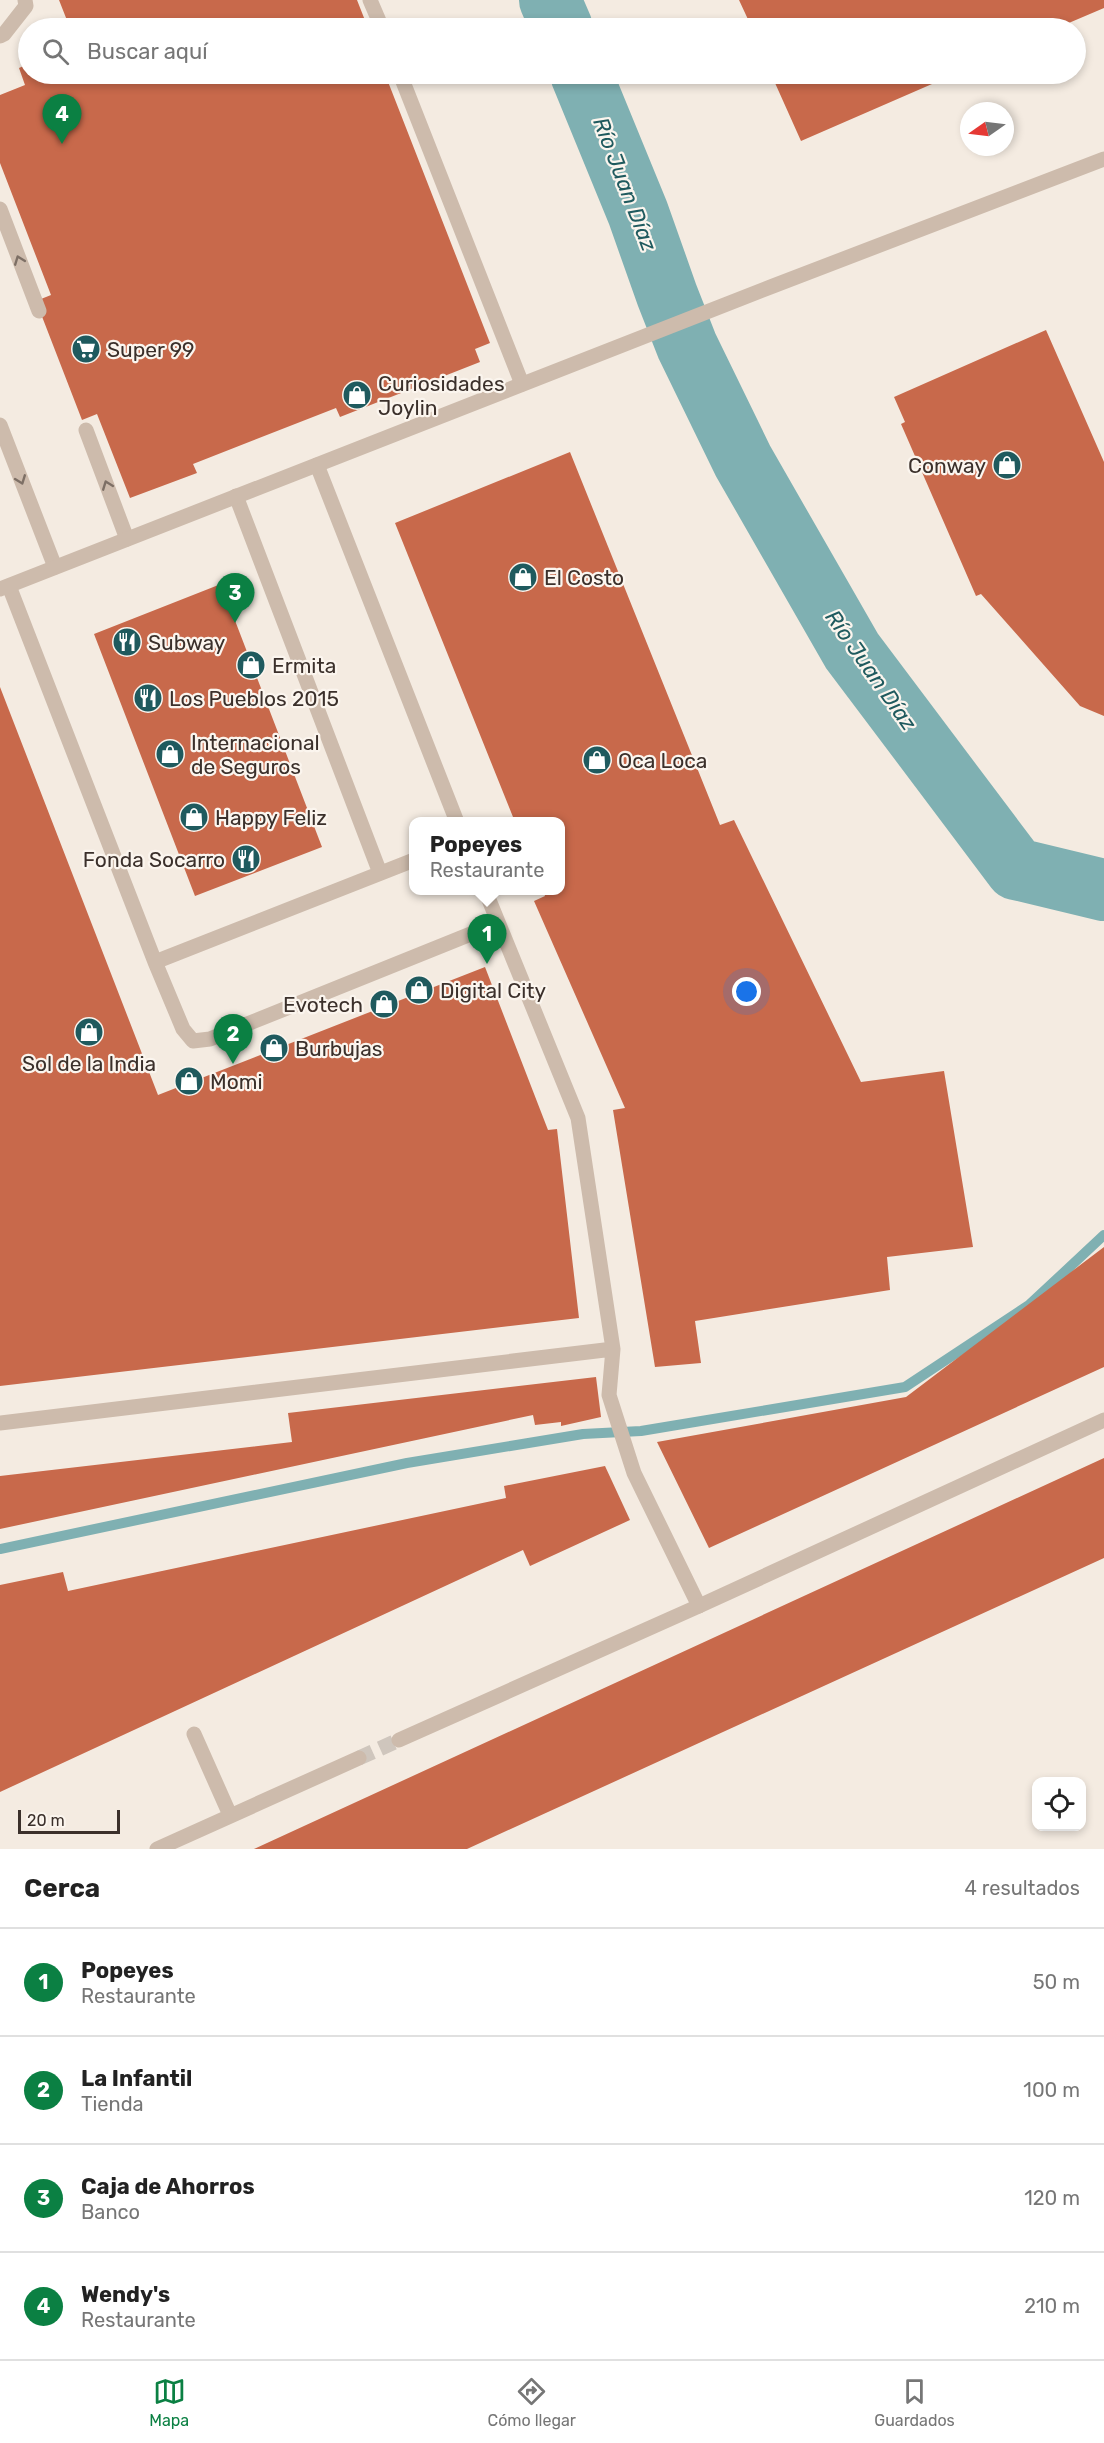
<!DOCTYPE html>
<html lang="es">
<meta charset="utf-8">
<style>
body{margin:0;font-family:Rubik,sans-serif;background:#f6f6f6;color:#222}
.controls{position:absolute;right:18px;bottom:18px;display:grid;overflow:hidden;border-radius:12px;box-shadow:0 3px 9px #0003}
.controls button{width:54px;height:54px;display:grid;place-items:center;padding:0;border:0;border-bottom:2px solid #e0e0e0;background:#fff;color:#222;font:30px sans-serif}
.compass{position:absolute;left:960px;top:102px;width:54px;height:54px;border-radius:50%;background:#fff;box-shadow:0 3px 9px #0003;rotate:256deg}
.scale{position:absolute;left:18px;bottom:15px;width:102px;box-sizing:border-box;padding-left:6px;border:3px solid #3b302b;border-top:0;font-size:16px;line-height:21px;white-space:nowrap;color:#3b302b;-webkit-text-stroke:4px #fbf5ee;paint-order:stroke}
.you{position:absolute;left:747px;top:992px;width:21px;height:21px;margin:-15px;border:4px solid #fff;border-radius:50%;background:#1a73e8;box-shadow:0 0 0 9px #1a73e833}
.badge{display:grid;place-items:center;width:39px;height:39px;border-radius:50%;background:#0b8043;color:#fff;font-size:20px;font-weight:700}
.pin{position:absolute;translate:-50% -50px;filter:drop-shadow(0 2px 3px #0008)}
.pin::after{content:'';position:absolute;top:32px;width:21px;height:18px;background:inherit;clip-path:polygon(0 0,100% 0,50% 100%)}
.popup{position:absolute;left:409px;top:817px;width:156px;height:78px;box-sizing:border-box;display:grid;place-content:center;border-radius:12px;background:#fff;filter:drop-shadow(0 2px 4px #0005);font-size:20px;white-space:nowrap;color:#767676}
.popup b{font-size:22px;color:#222}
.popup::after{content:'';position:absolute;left:50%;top:100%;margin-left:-12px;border:12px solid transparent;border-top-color:#fff}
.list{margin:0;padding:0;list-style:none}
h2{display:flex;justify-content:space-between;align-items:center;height:78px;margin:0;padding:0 24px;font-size:26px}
h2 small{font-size:20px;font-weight:400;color:#767676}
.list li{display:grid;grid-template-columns:39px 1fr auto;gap:18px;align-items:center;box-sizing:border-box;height:108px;padding:0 24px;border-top:2px solid #e0e0e0}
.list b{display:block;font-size:22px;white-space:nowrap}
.list p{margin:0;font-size:20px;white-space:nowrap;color:#767676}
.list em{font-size:20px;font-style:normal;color:#767676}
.icon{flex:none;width:33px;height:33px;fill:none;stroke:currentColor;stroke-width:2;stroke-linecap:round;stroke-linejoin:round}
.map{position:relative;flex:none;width:1104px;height:1849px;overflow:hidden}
.search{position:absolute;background:#fff;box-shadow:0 3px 9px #0003;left:18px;right:18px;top:18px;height:66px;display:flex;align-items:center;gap:15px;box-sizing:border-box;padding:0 21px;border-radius:33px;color:#767676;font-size:22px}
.sheet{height:510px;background:#fff}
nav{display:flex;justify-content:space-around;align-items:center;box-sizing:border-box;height:84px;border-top:2px solid #e0e0e0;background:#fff;font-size:16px;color:#767676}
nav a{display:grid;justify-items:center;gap:3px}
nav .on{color:#0b8043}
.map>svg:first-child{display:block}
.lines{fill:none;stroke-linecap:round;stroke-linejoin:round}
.stream{stroke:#7fb0b2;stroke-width:10}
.river{stroke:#7fb0b2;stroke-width:62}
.building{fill:#c8694b}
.street-tunnel{stroke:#cfc6bd;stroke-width:15;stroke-dasharray:15 8;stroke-linecap:butt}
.lane{stroke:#cdbbac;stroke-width:15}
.street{stroke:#cdbbac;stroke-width:15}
.oneway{stroke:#7d6f65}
.labels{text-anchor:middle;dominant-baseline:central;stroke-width:4.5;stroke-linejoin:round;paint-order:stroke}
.poi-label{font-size:21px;fill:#3b302b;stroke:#fbf5ee;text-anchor:start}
.water-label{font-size:22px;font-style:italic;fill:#1f5a5e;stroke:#fbf5ee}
</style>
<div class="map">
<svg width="1104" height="1849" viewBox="0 0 1104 1849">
<rect width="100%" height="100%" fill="#f4ebe1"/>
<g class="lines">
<path class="stream" d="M0,1549l407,-86 176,-29 58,-3 264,-44 124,-82 75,-70"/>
<path class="river" d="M550,0l12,28
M581,74l57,139 29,82 20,51 56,115 109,190 164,218 88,21"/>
</g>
<path class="building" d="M59,0h298l11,28h-298z
M739,0h365v8l-47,20h-305z
M28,64v10h357l105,269 -15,6 5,13 -140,55 -4,-9 -143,56 4,9 -67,25 -33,-84 -15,6 -46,-119 15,-6 -51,-132v-68l25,-10 -6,-17z
M771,74h184l-154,67z
M1046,330l58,132v254l-24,-10 -99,-112 -5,2 -75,-172 4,-2 -11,-25z
M570,452l150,373 14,-5 127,262 83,-11 29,176 -86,10 3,33 -195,31 6,42 -46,4 -42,-257 12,-2 -91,-207 11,-5 -2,-6h17v-68h-45l-120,-299z
M221,584l101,263 -127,49 -101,-262z
M0,687l158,408 327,-128 63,163 9,-1 22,189 -579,68z
M1104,1247v120l-395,181 -52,-106 249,-45z
M596,1377l5,40 -40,9v-4l-26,3 -2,-10 -533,114v-53l292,-34 -4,-29z
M1104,1458v100l-637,291h-213z
M605,1466l25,54 -100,46 -7,-16 -523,242v-207l63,-13 5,19 438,-93 -2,-12z"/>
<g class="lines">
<path class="street-tunnel" d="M359,1758l40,-18"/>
<path class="lane" d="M370,0l12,28
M0,36l4,-2 22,-28 -1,-6
M400,74l122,310
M0,209l39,102
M0,425l55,142
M86,430l41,109
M317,465l140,357
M236,496l144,377
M9,586l146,376 28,67 10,12 17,-2 288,-116
M485,890l93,228 35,231 -4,46 25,78 65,133
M155,962l259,-102
M0,1423l613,-74
M194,1734l36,81"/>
<path class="street" d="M0,589l773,-303 331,-127
M399,1740l300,-134 405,-186
M157,1849l202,-91"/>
</g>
<defs><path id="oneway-chevron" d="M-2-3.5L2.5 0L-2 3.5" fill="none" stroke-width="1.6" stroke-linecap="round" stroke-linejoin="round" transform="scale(1.5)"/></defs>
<g class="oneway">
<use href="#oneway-chevron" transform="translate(19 260) rotate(-111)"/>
<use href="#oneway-chevron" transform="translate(21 480) rotate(69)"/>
<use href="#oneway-chevron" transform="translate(107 485) rotate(-111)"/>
</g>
<defs>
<g id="supermarket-disc" transform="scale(1.5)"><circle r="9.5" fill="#1f5a5e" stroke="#fbf5ee"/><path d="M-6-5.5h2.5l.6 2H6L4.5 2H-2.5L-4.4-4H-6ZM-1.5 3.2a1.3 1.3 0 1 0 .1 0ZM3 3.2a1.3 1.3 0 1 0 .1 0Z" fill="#fff"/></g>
<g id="shop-disc" transform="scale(1.5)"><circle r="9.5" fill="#1f5a5e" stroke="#fbf5ee"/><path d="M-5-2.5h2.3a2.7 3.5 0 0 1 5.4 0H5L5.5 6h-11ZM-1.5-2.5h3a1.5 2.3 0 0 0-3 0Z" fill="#fff"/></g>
<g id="restaurant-disc" transform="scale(1.5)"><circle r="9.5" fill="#1f5a5e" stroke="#fbf5ee"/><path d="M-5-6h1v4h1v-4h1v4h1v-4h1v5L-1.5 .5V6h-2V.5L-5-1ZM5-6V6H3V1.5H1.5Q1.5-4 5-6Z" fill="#fff"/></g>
</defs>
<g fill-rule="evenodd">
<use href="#supermarket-disc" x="86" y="349"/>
<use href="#shop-disc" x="357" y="395"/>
<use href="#shop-disc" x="1007" y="465"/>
<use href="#shop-disc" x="523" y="577"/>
<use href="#restaurant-disc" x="127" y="642"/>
<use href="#shop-disc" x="251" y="665"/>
<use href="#restaurant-disc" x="148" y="698"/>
<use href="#shop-disc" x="170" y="754"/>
<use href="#shop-disc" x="597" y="760"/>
<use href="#shop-disc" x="194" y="817"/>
<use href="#restaurant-disc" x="246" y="859"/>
<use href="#shop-disc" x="419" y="990"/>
<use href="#shop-disc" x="384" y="1004"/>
<use href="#shop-disc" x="89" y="1032"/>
<use href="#shop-disc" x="274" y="1048"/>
<use href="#shop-disc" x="189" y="1081"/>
</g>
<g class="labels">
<g class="poi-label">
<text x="107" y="349">Super 99</text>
<text x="378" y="383">Curiosidades<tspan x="378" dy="24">Joylin</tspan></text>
<text x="986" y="465" text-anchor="end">Conway</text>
<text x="544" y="577">El Costo</text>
<text x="148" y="642">Subway</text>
<text x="272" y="665">Ermita</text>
<text x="169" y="698">Los Pueblos 2015</text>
<text x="191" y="742">Internacional<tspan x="191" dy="24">de Seguros</tspan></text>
<text x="618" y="760">Oca Loca</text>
<text x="215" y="817">Happy Feliz</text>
<text x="225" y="859" text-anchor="end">Fonda Socarro</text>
<text x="440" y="990">Digital City</text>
<text x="363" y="1004" text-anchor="end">Evotech</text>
<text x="295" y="1048">Burbujas</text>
<text x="89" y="1063" text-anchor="middle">Sol de la India</text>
<text x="210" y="1081">Momi</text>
</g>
<g class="water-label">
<text transform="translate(625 184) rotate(69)">Río Juan Díaz</text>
<text transform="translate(871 670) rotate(55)">Río Juan Díaz</text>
</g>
</g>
</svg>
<div class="controls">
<button><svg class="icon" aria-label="locate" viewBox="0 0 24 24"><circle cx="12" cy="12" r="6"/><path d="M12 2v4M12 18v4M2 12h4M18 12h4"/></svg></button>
</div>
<svg class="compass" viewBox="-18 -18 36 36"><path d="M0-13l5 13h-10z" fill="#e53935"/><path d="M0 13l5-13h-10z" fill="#767676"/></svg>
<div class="scale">20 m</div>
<div class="you"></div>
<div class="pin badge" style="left:487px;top:964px">1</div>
<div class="popup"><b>Popeyes</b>Restaurante</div>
<div class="pin badge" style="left:233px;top:1064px">2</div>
<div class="pin badge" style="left:235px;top:623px">3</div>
<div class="pin badge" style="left:62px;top:144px">4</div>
<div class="search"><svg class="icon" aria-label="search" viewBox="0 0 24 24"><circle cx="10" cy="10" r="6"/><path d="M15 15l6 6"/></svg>Buscar aquí</div>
</div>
<section class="sheet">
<h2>Cerca<small>4 resultados</small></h2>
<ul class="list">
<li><span class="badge">1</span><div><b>Popeyes</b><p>Restaurante</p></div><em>50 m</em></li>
<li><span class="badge">2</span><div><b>La Infantil</b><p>Tienda</p></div><em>100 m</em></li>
<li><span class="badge">3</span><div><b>Caja de Ahorros</b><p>Banco</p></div><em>120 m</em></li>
<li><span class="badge">4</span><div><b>Wendy's</b><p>Restaurante</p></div><em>210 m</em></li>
</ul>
</section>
<nav>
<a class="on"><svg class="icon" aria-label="map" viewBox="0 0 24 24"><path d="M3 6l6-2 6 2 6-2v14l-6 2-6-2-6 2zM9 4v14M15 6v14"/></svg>Mapa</a>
<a><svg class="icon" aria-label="directions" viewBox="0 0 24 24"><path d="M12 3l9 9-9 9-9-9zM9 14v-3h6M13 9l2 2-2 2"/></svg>Cómo llegar</a>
<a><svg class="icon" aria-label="saved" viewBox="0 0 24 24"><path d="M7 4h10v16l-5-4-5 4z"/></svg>Guardados</a>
</nav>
